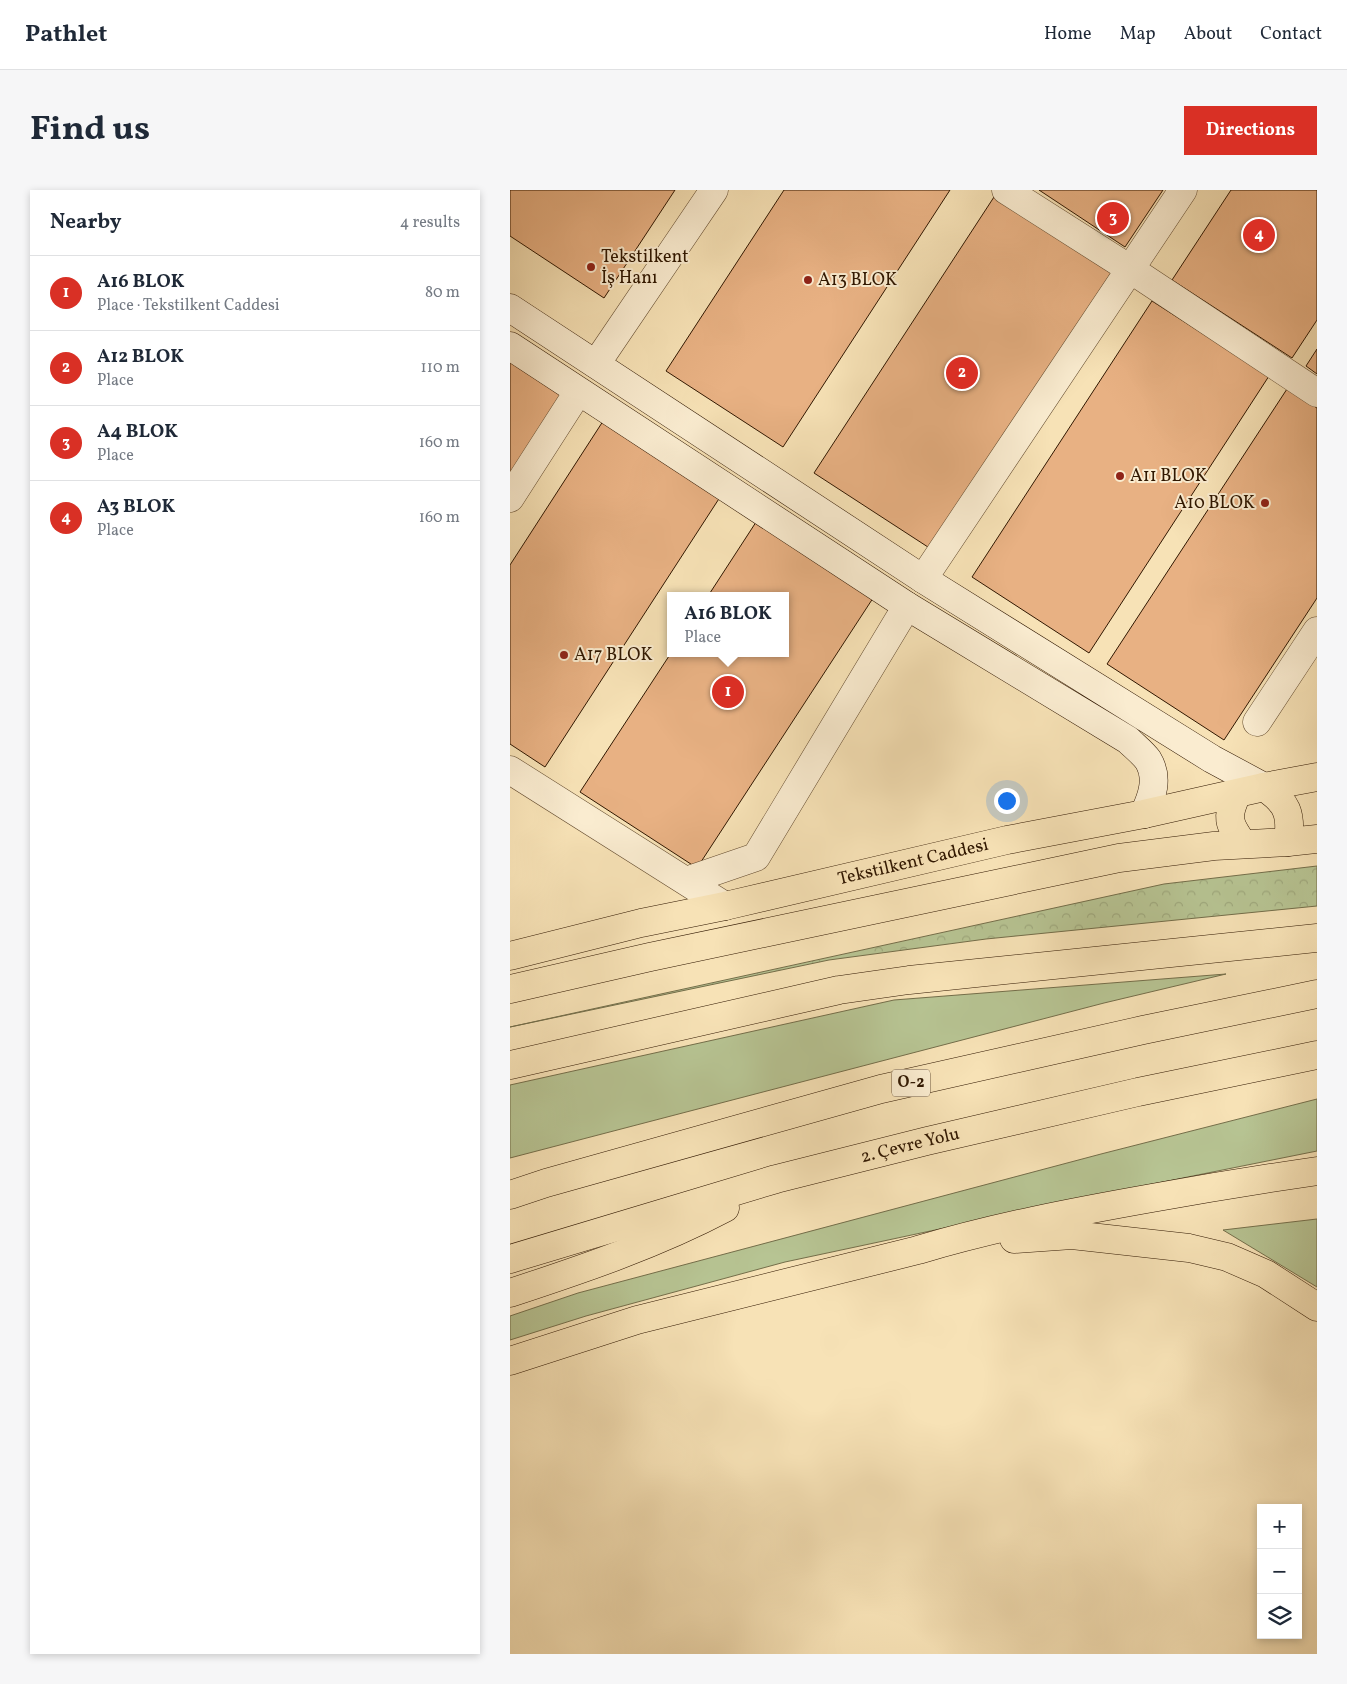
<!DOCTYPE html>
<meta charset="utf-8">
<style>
body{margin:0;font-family:Vollkorn,serif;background:#f6f6f7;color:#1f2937}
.controls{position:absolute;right:15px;bottom:15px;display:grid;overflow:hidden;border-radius:0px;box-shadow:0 2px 8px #0003}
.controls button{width:45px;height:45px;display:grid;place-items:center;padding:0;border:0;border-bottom:1px solid #e0e1e3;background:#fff;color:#1f2937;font:25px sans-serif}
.you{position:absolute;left:496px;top:610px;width:18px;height:18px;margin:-12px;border:4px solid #fff;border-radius:50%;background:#1a73e8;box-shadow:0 0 0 8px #1a73e833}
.badge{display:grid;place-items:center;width:32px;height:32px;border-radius:50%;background:#d93025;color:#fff;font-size:16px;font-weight:700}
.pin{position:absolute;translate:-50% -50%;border:2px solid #fff;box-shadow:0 1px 5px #0006}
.popup{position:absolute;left:157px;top:402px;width:122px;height:65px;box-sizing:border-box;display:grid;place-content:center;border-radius:0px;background:#fff;filter:drop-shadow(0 1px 4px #0005);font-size:16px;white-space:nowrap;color:#747a83}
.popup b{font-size:19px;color:#1f2937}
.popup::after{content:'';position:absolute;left:50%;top:100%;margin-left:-10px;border:10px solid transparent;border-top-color:#fff}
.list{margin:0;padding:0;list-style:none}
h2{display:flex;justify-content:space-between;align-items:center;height:65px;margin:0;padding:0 20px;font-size:21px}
h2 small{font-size:16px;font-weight:400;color:#747a83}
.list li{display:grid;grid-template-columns:32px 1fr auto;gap:15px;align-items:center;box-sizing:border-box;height:75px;padding:0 20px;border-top:1px solid #e0e1e3}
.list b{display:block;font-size:19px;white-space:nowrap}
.list p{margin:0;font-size:16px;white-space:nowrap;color:#747a83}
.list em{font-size:16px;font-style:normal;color:#747a83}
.icon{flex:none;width:28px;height:28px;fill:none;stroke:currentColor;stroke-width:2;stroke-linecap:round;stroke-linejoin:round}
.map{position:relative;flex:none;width:807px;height:1464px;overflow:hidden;border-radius:0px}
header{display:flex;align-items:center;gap:30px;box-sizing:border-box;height:70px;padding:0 25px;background:#fff;border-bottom:1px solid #e0e1e3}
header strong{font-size:24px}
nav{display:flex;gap:28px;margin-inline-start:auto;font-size:18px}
.intro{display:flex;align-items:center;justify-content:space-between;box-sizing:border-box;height:120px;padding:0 30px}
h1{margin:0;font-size:35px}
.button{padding:12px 22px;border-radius:0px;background:#d93025;color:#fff;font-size:18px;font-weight:700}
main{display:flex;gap:30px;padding:0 30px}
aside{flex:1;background:#fff;border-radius:0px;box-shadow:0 2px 8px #0003}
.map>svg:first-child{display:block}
.green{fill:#b7c493;stroke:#746e4a}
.forest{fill:url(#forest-crowns);stroke:#746e4a}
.building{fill:#e8b183;stroke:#301700}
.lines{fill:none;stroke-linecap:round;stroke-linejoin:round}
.street-casing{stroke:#624a2e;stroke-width:29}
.secondary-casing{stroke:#301700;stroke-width:29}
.primary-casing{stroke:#301700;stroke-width:29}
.highway-casing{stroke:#301700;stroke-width:29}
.street{stroke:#faecd0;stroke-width:28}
.secondary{stroke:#faecd0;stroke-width:28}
.primary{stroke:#f7e2b6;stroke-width:28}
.highway{stroke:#f7e2b6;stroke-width:28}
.poi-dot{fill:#8f2418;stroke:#faecd0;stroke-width:2}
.labels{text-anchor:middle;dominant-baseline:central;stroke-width:4;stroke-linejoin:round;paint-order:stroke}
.shield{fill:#faecd0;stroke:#6d573e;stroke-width:1}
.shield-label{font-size:16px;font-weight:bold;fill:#301700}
.poi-label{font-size:18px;fill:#301700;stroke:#faecd0;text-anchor:start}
.street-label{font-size:18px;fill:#301700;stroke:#faecd0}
</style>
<header>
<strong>Pathlet</strong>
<nav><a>Home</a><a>Map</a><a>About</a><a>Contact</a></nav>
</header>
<div class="intro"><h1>Find us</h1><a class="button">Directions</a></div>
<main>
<aside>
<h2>Nearby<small>4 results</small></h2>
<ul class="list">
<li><span class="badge">1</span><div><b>A16 BLOK</b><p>Place · Tekstilkent Caddesi</p></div><em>80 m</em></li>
<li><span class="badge">2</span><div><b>A12 BLOK</b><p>Place</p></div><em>110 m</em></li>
<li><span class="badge">3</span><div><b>A4 BLOK</b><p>Place</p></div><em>160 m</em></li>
<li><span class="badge">4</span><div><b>A3 BLOK</b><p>Place</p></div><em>160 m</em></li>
</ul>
</aside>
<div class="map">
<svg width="807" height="1464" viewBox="0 0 807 1464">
<defs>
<pattern id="forest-crowns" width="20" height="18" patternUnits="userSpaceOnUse" patternTransform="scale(1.25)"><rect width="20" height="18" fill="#b7c493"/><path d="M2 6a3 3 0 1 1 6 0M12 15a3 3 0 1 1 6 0" fill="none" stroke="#9ea87d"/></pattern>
</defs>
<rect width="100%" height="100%" fill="#f7e2b6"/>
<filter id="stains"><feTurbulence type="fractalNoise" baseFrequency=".004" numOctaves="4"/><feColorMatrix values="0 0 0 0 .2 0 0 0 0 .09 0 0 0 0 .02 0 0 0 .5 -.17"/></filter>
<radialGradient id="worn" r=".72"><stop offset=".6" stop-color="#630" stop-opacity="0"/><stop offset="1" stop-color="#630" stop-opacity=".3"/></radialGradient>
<path class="green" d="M716,784l-122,29 -594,155v-73l384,-85z
M807,909v52l-199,40 -333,71 -199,54 -76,24v-24l68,-23 523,-139z
M807,1029v68l-94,-57z"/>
<path class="forest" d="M807,676v40l-331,33 -157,21 -319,67 654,-143z"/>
<path class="building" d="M0,0h165l-71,108 -94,-62z
M274,0h166l-167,257 -117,-76z
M529,0h124l-38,57z
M721,0h86v130l-25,38 -120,-78z
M484,7l117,76 -180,276 -117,-76z
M642,111l117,75 -180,277 -117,-76z
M807,159v25l-11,-8z
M0,164l59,38 -59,92z
M777,199l30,19v190l-93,142 -117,-76z
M97,225l117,76 -179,276 -35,-23v-179z
M250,326l117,76 -180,276 -117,-76 91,-139h115v-57h-78z"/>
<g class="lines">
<g class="street-casing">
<path id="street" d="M496,0l124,79 187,124
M86,174l118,-174
M0,308l68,-106
M413,389l260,-389
M747,532l60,-91
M0,580l215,136
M176,691l70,-24 151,-251"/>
</g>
<g class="secondary-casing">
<path id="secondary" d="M0,118l413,271 289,180 52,28
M0,156l397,260 221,134c6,6 15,13 20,20 11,18 4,37 -4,54"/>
</g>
<g class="primary-casing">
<g id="primary">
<path d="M754,597c23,15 28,27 24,55"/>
<path d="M727,604c-11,23 -9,29 6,50"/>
<path id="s1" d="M0,766l131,-33 84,-17 282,-66 137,-26 120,-27 53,-10"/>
<path d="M0,799l140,-32 469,-99 95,-12 74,-4 29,-3"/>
</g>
</g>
<g class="highway-casing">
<g id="highway">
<path d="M0,875l329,-75 70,-10 408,-42"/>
<path d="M0,1005l36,-12 335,-94 262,-59 174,-36"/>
<path d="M504,1049l58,-4 117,13 38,9 39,17 51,33"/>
<path id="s2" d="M0,1069l266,-80 151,-38 211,-49 179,-37"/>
<path d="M0,1103c73,-24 147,-49 215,-85"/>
<path d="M0,1171l127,-41 281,-70c77,-23 155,-38 234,-52 55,-10 110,-19 165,-27"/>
</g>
</g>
<use href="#street" class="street"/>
<use href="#secondary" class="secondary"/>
<use href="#primary" class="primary"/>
<use href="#highway" class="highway"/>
</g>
<g class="poi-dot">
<circle cx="81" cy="77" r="5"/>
<circle cx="298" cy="90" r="5"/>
<circle cx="610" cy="286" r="5"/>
<circle cx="755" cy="313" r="5"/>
<circle cx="54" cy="465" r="5"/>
</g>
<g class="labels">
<rect class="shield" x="382" y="879.5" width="38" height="27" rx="4"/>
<g class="shield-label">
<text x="401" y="893">O-2</text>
</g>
<g class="poi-label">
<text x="91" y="67">Tekstilkent<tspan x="91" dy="21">İş Hanı</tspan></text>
<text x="308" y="90">A13 BLOK</text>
<text x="620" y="286">A11 BLOK</text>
<text x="745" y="313" text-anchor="end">A10 BLOK</text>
<text x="64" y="465">A17 BLOK</text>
</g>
<g class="street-label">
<text stroke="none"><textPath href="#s1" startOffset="414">Tekstilkent Caddesi</textPath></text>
<text stroke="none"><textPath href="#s2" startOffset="416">2. Çevre Yolu</textPath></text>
</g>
</g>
<rect width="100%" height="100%" filter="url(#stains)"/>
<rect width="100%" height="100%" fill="url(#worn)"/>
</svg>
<div class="controls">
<button>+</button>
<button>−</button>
<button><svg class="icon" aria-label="layers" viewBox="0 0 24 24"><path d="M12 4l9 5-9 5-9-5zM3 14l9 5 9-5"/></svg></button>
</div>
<div class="you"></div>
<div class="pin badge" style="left:218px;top:502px">1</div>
<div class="popup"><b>A16 BLOK</b>Place</div>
<div class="pin badge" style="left:452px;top:183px">2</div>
<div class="pin badge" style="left:603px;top:28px">3</div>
<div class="pin badge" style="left:749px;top:45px">4</div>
</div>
</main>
